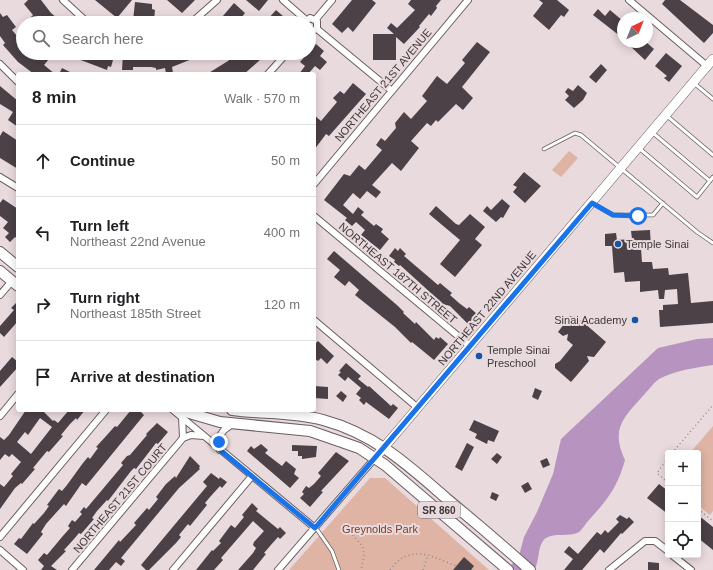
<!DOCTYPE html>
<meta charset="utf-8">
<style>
body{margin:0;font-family:Arial,sans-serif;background:#f6f6f6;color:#202124}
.controls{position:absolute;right:12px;bottom:12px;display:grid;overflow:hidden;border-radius:4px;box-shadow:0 2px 10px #0003}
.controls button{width:36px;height:36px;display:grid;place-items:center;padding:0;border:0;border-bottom:1px solid #e0e0e0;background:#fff;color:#202124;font:20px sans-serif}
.compass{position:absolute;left:617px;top:12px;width:36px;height:36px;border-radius:50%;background:#fff;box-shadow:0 2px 10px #0003;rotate:43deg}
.stop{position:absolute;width:12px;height:12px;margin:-9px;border:3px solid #1a73e8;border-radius:50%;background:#fff}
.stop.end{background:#1a73e8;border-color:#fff;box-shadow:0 1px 4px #0008}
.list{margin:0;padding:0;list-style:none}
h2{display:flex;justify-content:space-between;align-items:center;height:52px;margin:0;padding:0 16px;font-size:17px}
h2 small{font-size:13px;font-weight:400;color:#757577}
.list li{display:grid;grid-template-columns:26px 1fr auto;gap:12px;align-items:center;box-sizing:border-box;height:72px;padding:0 16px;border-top:1px solid #e0e0e0}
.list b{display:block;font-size:15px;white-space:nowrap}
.list p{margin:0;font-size:13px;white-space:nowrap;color:#757577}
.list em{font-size:13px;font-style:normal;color:#757577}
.icon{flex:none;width:22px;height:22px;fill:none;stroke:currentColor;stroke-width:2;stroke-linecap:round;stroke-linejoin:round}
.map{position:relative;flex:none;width:713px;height:570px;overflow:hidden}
.search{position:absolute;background:#fff;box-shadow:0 2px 10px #0003;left:16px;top:16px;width:300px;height:44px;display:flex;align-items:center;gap:10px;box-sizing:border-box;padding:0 14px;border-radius:22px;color:#757577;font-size:15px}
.panel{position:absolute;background:#fff;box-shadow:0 2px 10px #0003;left:16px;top:72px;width:300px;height:340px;border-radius:4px}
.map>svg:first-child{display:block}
.green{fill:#dfb4a4}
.water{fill:#b694bf}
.building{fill:#4b4147;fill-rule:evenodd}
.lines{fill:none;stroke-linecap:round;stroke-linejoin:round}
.lane-casing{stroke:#6b5e61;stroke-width:4.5}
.street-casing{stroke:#6b5e61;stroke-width:8}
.secondary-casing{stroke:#6b5e61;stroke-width:10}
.primary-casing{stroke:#6b5e61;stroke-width:12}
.path{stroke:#93898b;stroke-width:1.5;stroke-dasharray:1 3;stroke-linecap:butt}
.lane{stroke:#fff;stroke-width:3}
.street{stroke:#fff;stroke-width:6}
.secondary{stroke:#fff;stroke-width:9}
.primary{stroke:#fff;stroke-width:10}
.route{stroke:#1a73e8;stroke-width:5}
.poi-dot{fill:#1654a5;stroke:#e9dadd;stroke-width:1.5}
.labels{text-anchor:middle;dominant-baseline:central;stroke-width:4;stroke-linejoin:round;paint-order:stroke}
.shield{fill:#e9dadd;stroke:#71696a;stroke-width:1}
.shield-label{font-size:10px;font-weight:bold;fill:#3e3839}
.street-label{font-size:11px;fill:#3e3839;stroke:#e9dadd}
.poi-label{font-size:11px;fill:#3e3839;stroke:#e9dadd;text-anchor:start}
.park-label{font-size:11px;fill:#7d3a1f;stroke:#e9dadd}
</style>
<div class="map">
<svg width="713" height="570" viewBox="0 0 713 570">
<rect width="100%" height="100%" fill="#e9dadd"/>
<path class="green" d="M569,151l9,7 -17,19 -9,-7z
M713,426v85l-3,4 -12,-10v-52h-8z
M370,478h15l104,92h-200z"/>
<path class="water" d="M713,338v27c-19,3 -37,5 -54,14 -6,4 -12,13 -17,18 -20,22 -31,33 -17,63 -8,28 -17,39 -36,60 -3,3 -7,10 -10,12 -10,6 -29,-1 -36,9 -6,8 -3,20 -9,29h-28l7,-7 7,-11 4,-15 13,-25 16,-38 8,-35 97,-91 39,-9z"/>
<path class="building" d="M28,0h13l10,13 12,10h-31l-3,-4 4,-4 -9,-11z
M95,0h37l-15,18z
M167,0h28l-13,13z
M246,0h22l-9,11z
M352,0h20l4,3 -23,29 -5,-5 -6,6 -10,-9z
M411,0h30l-5,6 1,2 -6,8 -2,-2 -10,12 1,1 -16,17 -8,-7v23h-23v-26h21l-7,-6 4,-5 6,5 18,-18 -7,-6z
M539,0h18l12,10 -5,7 -3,-2 -12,15 -16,-14 10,-13z
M665,0h15l33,25v8l-9,10 -42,-39z
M135,2l17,2v5l3,1 -1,10 -14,-1v3l-7,-1z
M234,3l11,10 -4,5 6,5h-30z
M598,9l7,7 5,-6 13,11v12l-3,3 -27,-21z
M276,10l15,13h-18l-5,-4z
M0,13l3,4 4,-2 9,12 -4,3 11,13v10h18l8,6 -5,6 11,9h-21l-16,-12 -15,-17 2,-2 -5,-7z
M477,42l13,10 -28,35 11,11 -10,12 -7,-6 -18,18 -2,-2 -5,6 -4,-3 -16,18 8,7 -18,23 -9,-8 -20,22 9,7 -5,6 -9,-7 -7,8 -7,-6 -10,12 10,9 5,-7 6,5 -3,3 13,11 2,-2 7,5 -2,3 8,7 -9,11 -19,-15 4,-5 -9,-8 -4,4 -7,-6 2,-2 -23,-18 20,-26 6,2 9,-11 6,5 17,-20 -6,-5 5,-7 4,3 11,-13 -1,-5 9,-11 7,7 16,-18 -5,-5 15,-20 10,8 18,-21 -3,-3z
M633,42h13l8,7 -9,11 -15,-14z
M316,44l8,7 -4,5 7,6 -7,8 -5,-4 -7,8h-9l6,-8 -5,-4z
M81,53h34l-4,14 -3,-1 -1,4 -29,-11z
M123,53h11v3h9v3l14,-3 1,-3h32l2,6 -20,8 1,6 -7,1 -1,-6 -9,2v-2l-5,-1h-18v3h-11z
M236,53h32l-24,21h-37l21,-13z
M666,53l16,13 -13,16 -5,-4 3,-2 -12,-10z
M601,64l6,6 -11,13 -7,-6z
M62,68l12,6h-15z
M353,83l13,11 -37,42 -3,-2 -12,16v-35l7,6 16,-19 -4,-4 7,-7 4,3z
M578,85l9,8 -4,7 -9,8 -9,-8 4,-4 -4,-4 3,-4 5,3z
M0,86l18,15v26l-10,-7 5,-8 -13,-8z
M3,131l15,10v28l-18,-11v-22z
M524,172l17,14 -16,17 -12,-11 4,-5 -4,-2z
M3,199l15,10v30l-3,-2 -5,5 -5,-5 4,-4 -6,-5 5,-6 -8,-6v-13z
M502,199l8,7 -7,12 -2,-1 -5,5 -13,-11 4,-5 4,4z
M436,206l20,18 3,1 11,-11 15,13 -10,12 7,6 -27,32 -15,-13 20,-24 -31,-26z
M650,230l1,18 -10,1 1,13h10l1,7 15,-1 1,7 19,-2 3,30 22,-2v22l-53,4 -1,-17h4v-5l15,-1 -1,-15 -12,1 -1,9h-5l-1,-9 -18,2v-11l-15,1 -1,-10 -10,1 -2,-27h-7v-12l11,-1 1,7 15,-1 -1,-8z
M395,248l3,3 2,-3 6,6 -2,2 34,29 2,-2 12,10 -2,2 9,8 8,6 2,-2 8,7 -9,10 -18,-18 -7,-2 -43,-39 -1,1 -5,-4 1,-2 -6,-4z
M334,251l64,55 6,6 -1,1 12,11 1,-2 18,18 2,-3 3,2 1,-2 8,7 -14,16 -22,-18 -1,1 -16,-16 -40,-32 4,-5 -10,-9 -4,5 -11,-9 6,-7 -13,-11z
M18,301v20l-14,16 -4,-4v-7l14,-16 -3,-2z
M570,316h4l9,6 23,20 -12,15 -7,-1 2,5 -18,21 -16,-14v-4l5,-3 13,-16 -6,-5 1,-6 -5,2 -5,-4z
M318,341l16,15 -7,8 -6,-6 -3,3 -4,-3v-13z
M12,357l6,5v5l-18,20v-16z
M346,363l15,13 -3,3 10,8 1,-1 22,20 2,-2 5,4 -9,11 -23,-17 -2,3 -5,-5 2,-2 -5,-4 5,-6 -13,-11 -3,4 -7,-6 3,-3 -2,-1z
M314,386l14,1v12l-14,-1z
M535,388l7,3 -4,9 -6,-3z
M341,391l6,5 -4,6 -7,-6z
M26,410h16l11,11 1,-1 4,3 11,-13h16l-8,10 -1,-2 -6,6 -9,11 2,1 -14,16 -2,-1 -14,17 2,1 -13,15 -1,-1 -6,5 -15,21v-25l4,3 9,-11 -2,-2 10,-12 -9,-8 -3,3 -4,-3 -5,6v-23l4,3 5,-5zM40,418l12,9 -21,27 -14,-12 8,-10 3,3z
M131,410h8l5,5 -58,71 -4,-3 -16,23 -2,-2 -18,20 -5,8 2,2 -16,20 -13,-10 5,-6 2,1 12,-16 1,1 10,-11 5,-7 -2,-1 12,-16 3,2 5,-6 16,-22 5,-6 2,2 8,-11 -2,-1 11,-12 8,-9 2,1z
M474,420l25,11 -5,11 -6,-2 -1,4 -12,-6 2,-4 -8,-4z
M157,423l11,9 -10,12 -2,-1 -20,26 -2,-1 -3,3 -23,30 -1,-1 -10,11 -5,7 2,1 -13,15 -2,-1 -5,6 -10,11 2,1 -15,15 6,4h-16l3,-4 -6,-6 6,-7 3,2 15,-18 8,-9 -2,-2 4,-6 3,2 7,-8 -2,-2 4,-5 2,2 37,-44 -2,-2 6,-7 3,-1 17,-20 -1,-1z
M467,443l7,4 -12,24 -7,-4z
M261,444l7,6 -3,3 17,13 4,-5 10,8 -2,5 5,4 -9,10 -43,-37 4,-5 3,3z
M292,445l25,1 -1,11 -14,2v-3h-4v-5h-6z
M336,452l13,9 -28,30 2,1 -13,15 -10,-9 4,-4 -2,-2 4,-6 3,2 5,-4 7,-8 -3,-3z
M497,453l5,4 -5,7 -6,-5z
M190,456l10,10 -1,2 1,1 -21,19 -58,70 4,3 -4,5 -5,-4 -7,8h-15l25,-30 1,2 16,-17 -2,-2 13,-15 2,2 9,-11 -2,-2 10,-13 9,-8 1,2z
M547,458l3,7 -7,3 -3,-7z
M211,473l8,6 1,-2 7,5 -5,6 -2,-2 -10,11 -5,6 2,2 -17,21 -2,-2 -9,11 2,2 -5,6 -27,27h-3l-5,-5 66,-79 -4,-4z
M528,482l4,7 -7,4 -4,-7z
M659,484l9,7v23l-21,-16z
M492,492l7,3 -3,6 -6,-3z
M252,503l6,6 -2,2 22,18 2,-2 6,6 -6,6 -2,-2 -8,9 -6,7 2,1 -13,16h-15l15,-17 3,-5 -3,-3 1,-3 10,-11 -11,-10 -32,37 2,2 -9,10h-18l16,-20 1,1 8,-8 -2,-2 12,-16 4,3 9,-11 -2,-2z
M620,515l7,4 2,-2 5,5 -12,12 -1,-1 -17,20 -4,-4 -18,21h-18l9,-11 -9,-7 5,-6 9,8 19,-22 4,3 4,-5 3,3 11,-11 -3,-3z
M698,515l15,12v23l-15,-12z
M464,557l10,9 -3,4h-18z
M648,562l11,1v7h-11z"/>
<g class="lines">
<g class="lane-casing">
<path id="lane" d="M695,84l18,15
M667,116l46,39
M653,133l57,48
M544,149l31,-16 6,2 116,97 16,11
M640,149l57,48 16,-20
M592,203l21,12h40l10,-12
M316,528l16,23 7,19"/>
</g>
<g class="street-casing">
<path id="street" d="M63,0l25,23
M283,0l23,20
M629,0l78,66
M316,19l16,-19
M191,23l26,-23
M304,23l6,-5 7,3v8l-8,3
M317,29l75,62
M0,64l18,18
M268,74l19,-21
M0,177l18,11
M314,184l154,-184
M314,216l156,130
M0,295l12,-14
M314,320l104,88
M173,410l142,118
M0,416l18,-22
M182,417l1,21
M220,450l-1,-13 5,-7 8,-6
M0,537l106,-127
M0,550l23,20
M672,555l19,15
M72,570l111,-132 8,-3 13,1
M173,570l79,-94
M278,570l97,-112
M609,570l36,-29h10l13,10"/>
</g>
<g class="secondary-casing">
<path id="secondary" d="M375,458l338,-399"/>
</g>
<g class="primary-casing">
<path id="primary" d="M0,252l18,15
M0,271l18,15
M179,410l41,12 90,9 49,17 26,17 123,105
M232,410c31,4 61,2 91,10 52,14 85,45 124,79 28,23 56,47 83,71"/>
</g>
<path class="path" d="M672,453l41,-48
M668,458l-11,15 11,10
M698,509l15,12
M350,532l13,15 1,9 -3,14
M390,570c19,-27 42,-14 66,-4
M423,570l5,-15"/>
<use href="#lane" class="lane"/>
<use href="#street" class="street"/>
<use href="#secondary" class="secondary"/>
<use href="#primary" class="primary"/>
</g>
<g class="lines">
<path class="route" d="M219,442l1,8 95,78 277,-325 21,12 25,1"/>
</g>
<g class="poi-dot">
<circle cx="618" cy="244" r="4"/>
<circle cx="635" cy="320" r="4"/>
<circle cx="479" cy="356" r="4"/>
</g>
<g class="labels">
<rect class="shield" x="418" y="502" width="42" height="16" rx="3"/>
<g class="shield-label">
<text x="439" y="510">SR 860</text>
</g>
<g class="street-label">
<text transform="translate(383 85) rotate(-50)">NORTHEAST 21ST AVENUE</text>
<text transform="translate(398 273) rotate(40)">NORTHEAST 187TH STREET</text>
<text transform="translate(487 308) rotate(-50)">NORTHEAST 22ND AVENUE</text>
<text transform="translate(120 498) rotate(-50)">NORTHEAST 21ST COURT</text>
</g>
<g class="poi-label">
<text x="626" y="244">Temple Sinai</text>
<text x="627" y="320" text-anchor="end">Sinai Academy</text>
<text x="487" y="350">Temple Sinai<tspan x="487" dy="13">Preschool</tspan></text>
</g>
<g class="park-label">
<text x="380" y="529">Greynolds Park</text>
</g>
</g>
</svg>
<div class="controls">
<button>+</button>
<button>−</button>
<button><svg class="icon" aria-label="locate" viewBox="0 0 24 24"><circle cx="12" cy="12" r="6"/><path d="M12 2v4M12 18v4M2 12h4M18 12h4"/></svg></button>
</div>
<svg class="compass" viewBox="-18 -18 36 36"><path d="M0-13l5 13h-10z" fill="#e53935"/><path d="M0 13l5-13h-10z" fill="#757577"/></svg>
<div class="stop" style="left:638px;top:216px"></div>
<div class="stop end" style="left:219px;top:442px"></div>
<div class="search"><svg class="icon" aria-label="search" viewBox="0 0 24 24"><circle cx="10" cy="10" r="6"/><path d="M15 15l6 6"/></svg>Search here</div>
<section class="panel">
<h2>8 min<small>Walk · 570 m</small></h2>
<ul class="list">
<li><svg class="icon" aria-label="ahead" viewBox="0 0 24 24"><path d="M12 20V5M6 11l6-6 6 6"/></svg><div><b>Continue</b></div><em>50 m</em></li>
<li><svg class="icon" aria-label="left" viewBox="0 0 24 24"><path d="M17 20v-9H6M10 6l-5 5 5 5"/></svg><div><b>Turn left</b><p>Northeast 22nd Avenue</p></div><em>400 m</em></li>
<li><svg class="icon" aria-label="right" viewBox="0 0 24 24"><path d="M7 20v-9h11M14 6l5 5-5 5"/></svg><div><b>Turn right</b><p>Northeast 185th Street</p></div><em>120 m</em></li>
<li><svg class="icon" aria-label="arrive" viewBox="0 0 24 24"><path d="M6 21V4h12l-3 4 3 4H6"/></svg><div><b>Arrive at destination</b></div></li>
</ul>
</section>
</div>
